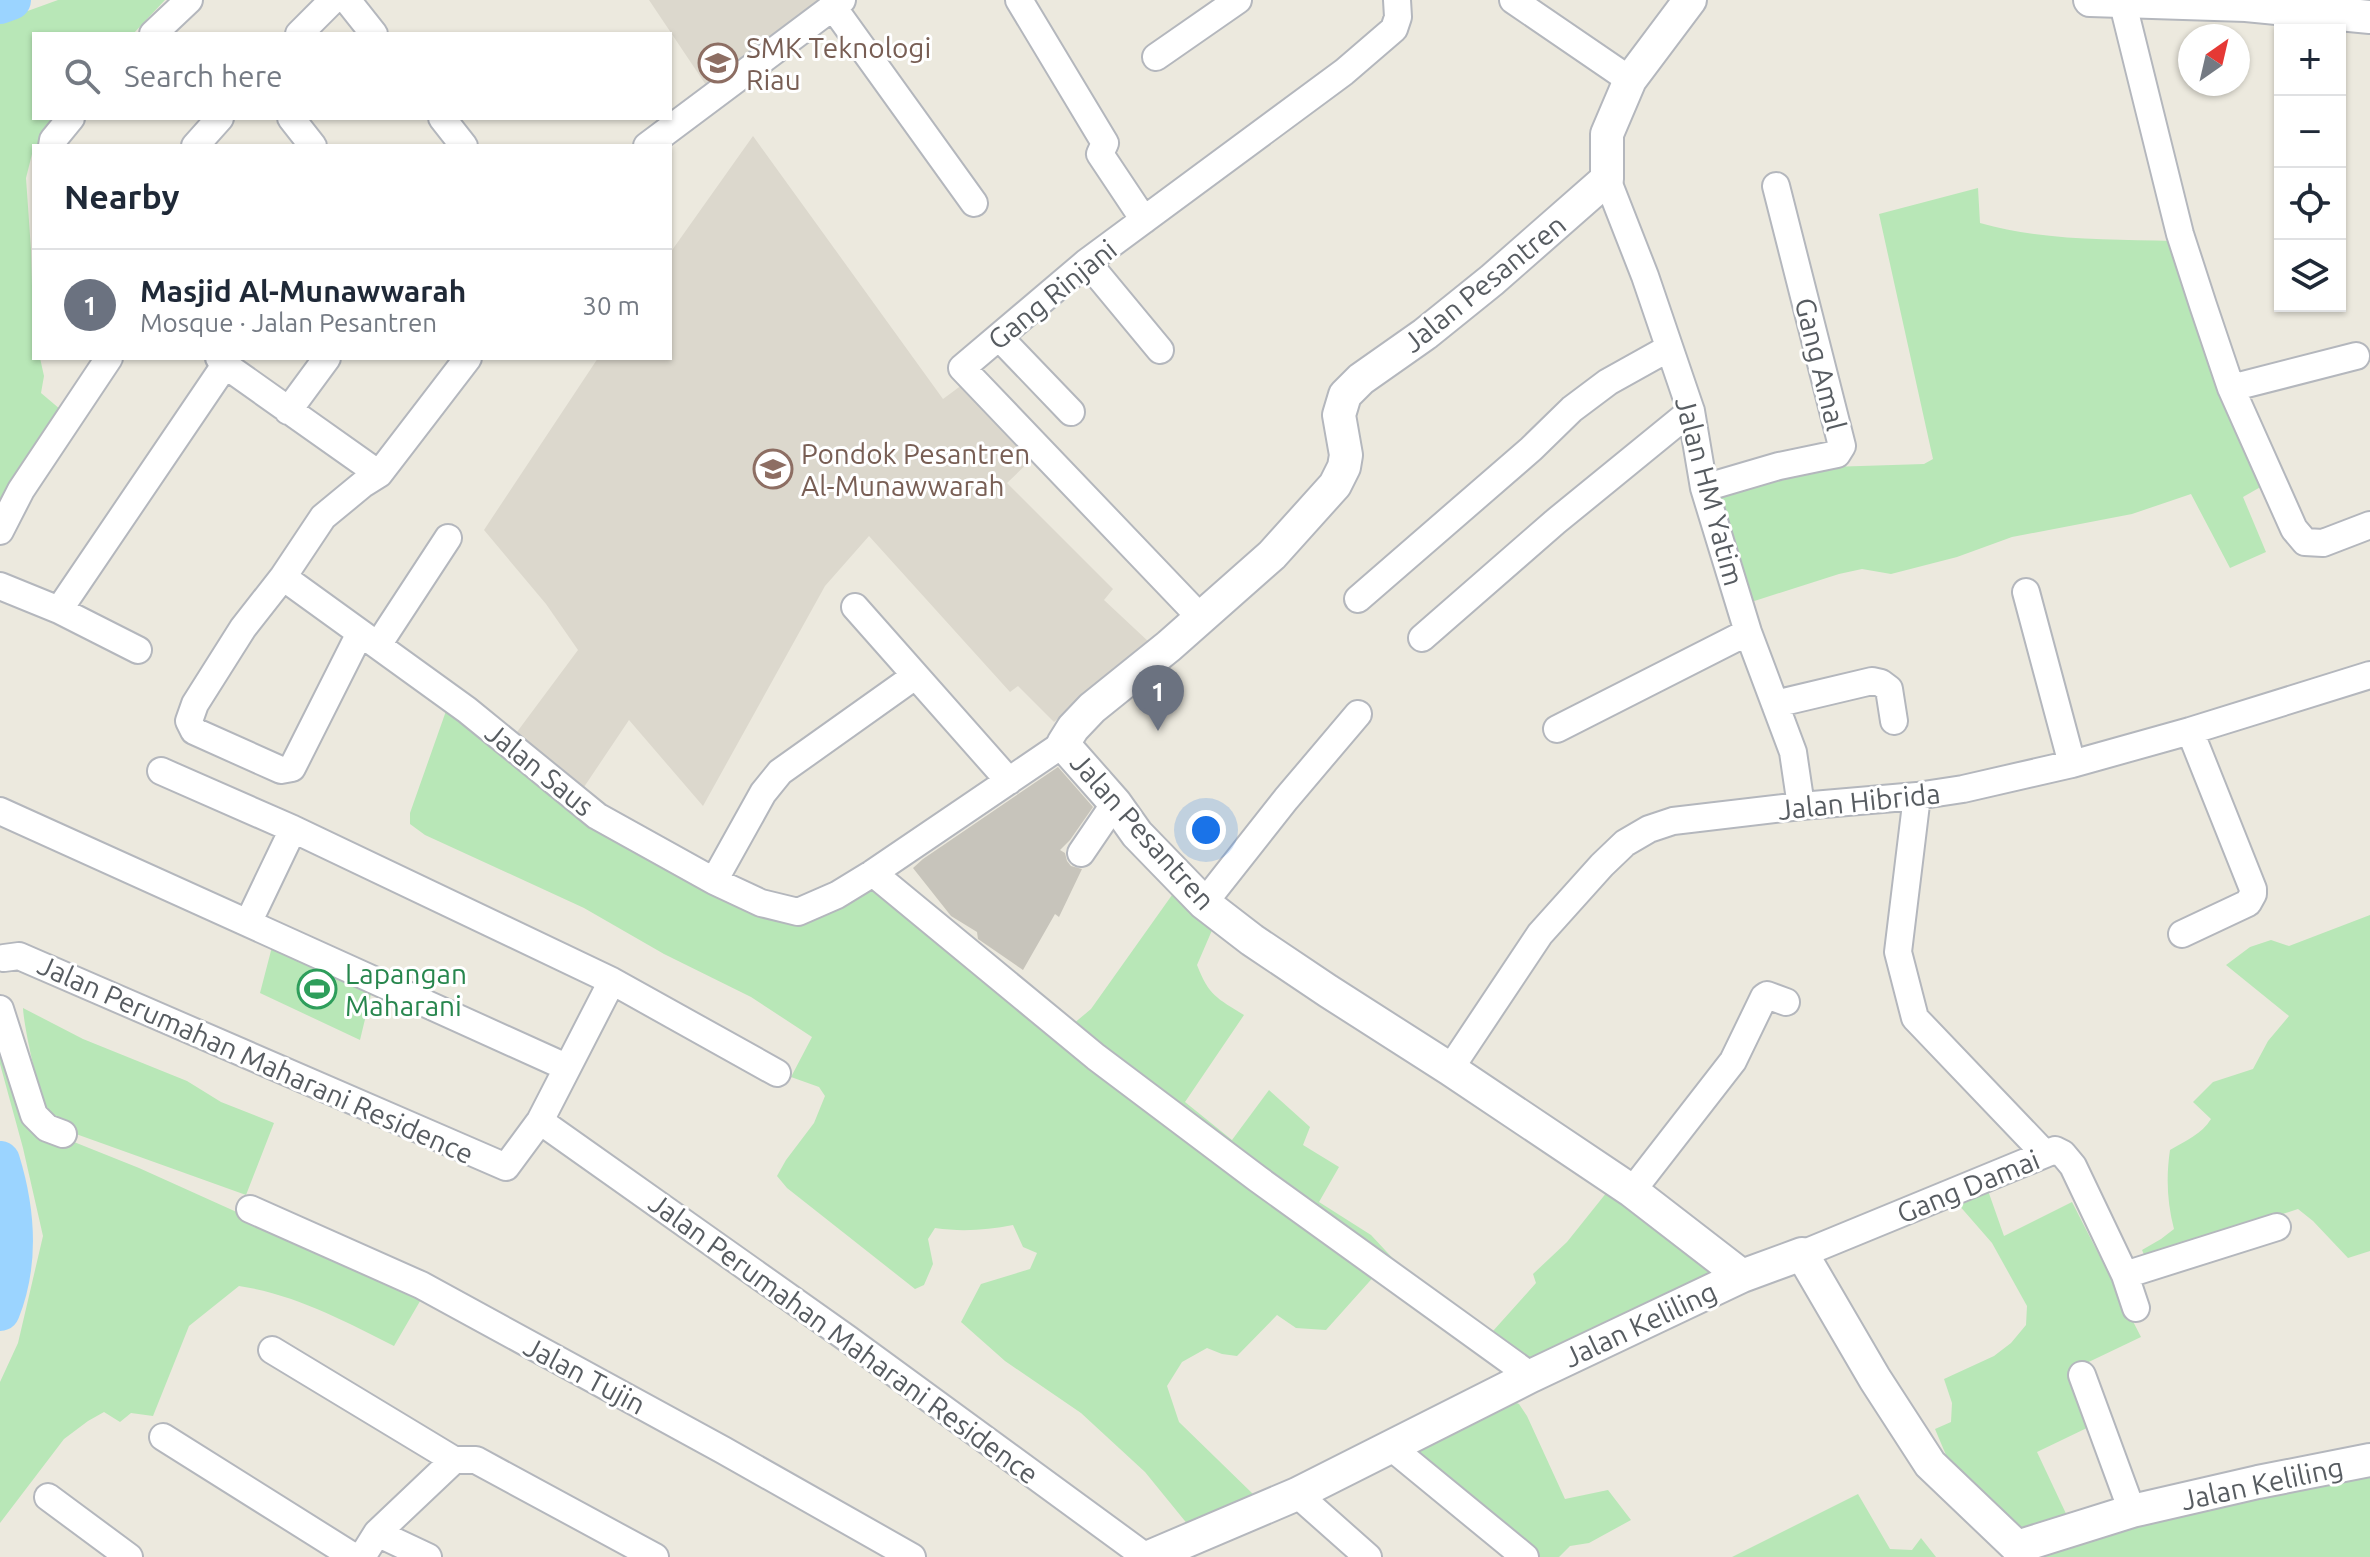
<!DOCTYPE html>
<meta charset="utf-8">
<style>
body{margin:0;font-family:Ubuntu,sans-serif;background:#f6f6f7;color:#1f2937}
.controls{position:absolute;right:24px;top:24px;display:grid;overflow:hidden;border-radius:0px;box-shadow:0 2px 6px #0004}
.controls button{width:72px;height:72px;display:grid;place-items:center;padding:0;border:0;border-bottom:2px solid #e0e1e3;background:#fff;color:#1f2937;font:40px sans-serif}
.compass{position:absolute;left:2178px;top:24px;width:72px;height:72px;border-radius:50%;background:#fff;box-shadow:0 2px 6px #0004;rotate:34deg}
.you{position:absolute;left:1206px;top:830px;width:28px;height:28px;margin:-20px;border:6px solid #fff;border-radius:50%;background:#1a73e8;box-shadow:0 0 0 12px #1a73e833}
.badge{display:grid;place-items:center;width:52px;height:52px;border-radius:50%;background:#f82918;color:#fff;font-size:26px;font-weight:700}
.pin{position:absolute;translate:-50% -66px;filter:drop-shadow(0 2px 4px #0008)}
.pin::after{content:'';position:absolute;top:42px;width:28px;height:24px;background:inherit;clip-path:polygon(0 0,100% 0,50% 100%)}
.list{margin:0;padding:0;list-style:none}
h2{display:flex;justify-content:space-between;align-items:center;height:104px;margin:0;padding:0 32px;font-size:34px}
h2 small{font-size:26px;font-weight:400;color:#747a83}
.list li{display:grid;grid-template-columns:52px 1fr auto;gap:24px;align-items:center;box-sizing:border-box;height:112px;padding:0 32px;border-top:2px solid #e0e1e3}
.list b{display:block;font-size:30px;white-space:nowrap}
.list p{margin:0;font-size:26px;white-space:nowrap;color:#747a83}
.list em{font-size:26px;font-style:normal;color:#747a83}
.icon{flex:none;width:44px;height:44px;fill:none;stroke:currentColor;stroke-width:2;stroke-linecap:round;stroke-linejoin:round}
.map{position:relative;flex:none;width:2370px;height:1557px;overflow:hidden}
.search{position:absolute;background:#fff;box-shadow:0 2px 6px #0004;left:32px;top:32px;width:640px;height:88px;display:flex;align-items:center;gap:20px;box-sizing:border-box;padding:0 28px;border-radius:0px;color:#747a83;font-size:30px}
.panel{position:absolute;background:#fff;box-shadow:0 2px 6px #0004;left:32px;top:144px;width:640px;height:216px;border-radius:0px}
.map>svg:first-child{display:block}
.education{fill:#dcd8cd}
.green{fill:#b8e7b7}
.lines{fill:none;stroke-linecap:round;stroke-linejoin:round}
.river{stroke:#9bd4ff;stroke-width:40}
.building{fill:#c7c4bb}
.minor-casing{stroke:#b4b7bd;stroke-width:30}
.tertiary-casing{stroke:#b4b7bd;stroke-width:36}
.minor{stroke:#fff;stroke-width:26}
.tertiary{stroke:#fff;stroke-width:32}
.labels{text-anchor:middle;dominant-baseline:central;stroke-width:6;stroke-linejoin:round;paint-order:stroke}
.education-label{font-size:28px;fill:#785e54;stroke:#fff;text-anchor:start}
.street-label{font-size:28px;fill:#575c61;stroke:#fff}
.leisure-label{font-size:28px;fill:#27864d;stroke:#fff;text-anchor:start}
</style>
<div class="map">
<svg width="2370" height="1557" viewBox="0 0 2370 1557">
<rect width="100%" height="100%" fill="#ece9de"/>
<path class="education" d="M649,0h175l-114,91z
M753,136l190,263 23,-17 70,73 -29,28 106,106 -9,11 46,43 -96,79 -36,-36 -8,6 -141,-156 -44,50 -122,220 -74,-86 -49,73 -66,-57 64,-86 -32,-46 -62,-74 114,-172h72v-105z"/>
<path class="green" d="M58,0h107l-32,34h-99v84h23l-20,28h-3l-8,32 5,72 3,108h6l4,18 -3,17 26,22 -67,107v-501z
M1978,188l2,35c63,18 128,16 193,18l91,244 -21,12 23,55 -36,16 -39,-74 -59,20 -120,23 -55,20 -66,17 -29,-5 -23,5 -94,30 -35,-111 88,-25 126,-4 9,-5 -54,-245z
M446,711l81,64 62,46 191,99 29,3 23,-11 42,-32 186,155 31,-26 86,-121 39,33 -19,44c12,31 20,33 47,50l-59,87 47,38 37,-50 41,37 -7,18 36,22 -20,35 52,33 42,45 -36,-7 -51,57 -30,-2 -19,-13 -40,41 -15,-2 -15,-6 -25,14 -15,24 12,36 75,73 -14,16 -51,15 -44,-54 -64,-59 -76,-52 -44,-39 20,-38 49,-15 7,-16 -14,-6 -10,-22c-26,5 -51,7 -78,3l-7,11 5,25 -9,21 -9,4 -128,-101 -10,-12 9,-16 28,-37 11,-27 -6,-9 -28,-10 21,-40 -61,-40 -87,-43 -80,-46 -159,-73 -15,-11v-11z
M2370,915v336l-22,7 -35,-37 -15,-12 -106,35 -47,13 -3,-7 19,-11 13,-10c-7,-27 -8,-52 -4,-79 15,-9 32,-16 41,-31l-18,-17 20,-20 40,-13 15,-28 21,-25 -63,-51 24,-18 21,-7 18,6z
M273,943l100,43 -13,54 -100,-47z
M23,1008l60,31 104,42 34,21 53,21 -28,72 -170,-61c-9,-4 -20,-8 -26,-17 -10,-16 -26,-88 -27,-109z
M0,1028l44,102 95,38 284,128 -29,50c-49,-25 -100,-52 -155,-60l-50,40 -36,90 -22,-3 -11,9 -16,-10 -16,9 -24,18 -64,84v-141l18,-39 25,-107 -20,-88 -23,-84z
M1985,1182l19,54 68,-34 69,135 -67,32 17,57 -54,26 32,68 -49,22 -66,-68 -19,-45 16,-7 1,-19 -8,-24 50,-23 17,-13 15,-18 1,-19 -35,-63 -41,-47z
M1607,1192l116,78 -188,98 -42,-37 43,-48 -3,-9 34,-32z
M1505,1398l14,6 8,12 38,83 43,-9 23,30 -42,23 -19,3 -11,11h-28l-131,-110z
M2370,1464v93h-329l3,-6z
M1858,1494l32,55 22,1 9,-12 15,19h-204z"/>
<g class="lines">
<path class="river" d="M0,4l11,-4
M0,1161c15,49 19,102 0,150"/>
</g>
<path class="building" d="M1058,767l35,40 -23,33 -10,10 5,3 2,8 4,5 11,3 -23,48 -4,-3 -32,56 -45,-31 -1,-7 -26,-16 -38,-48 10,-9z"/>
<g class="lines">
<g class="minor-casing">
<path id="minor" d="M347,0l27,34
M1019,0l86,143 -5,11 44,66
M1513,0l117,80
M2122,0l58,234 23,71 28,83 63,141 11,13 18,1 47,-18
M833,7l141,196
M153,34l36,-34
M299,34l34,-34
M1156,57l82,-57
M291,118l22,28
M442,118l22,28
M52,146l1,-6 18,-22
M195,146l25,-28
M647,146l195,-146
M1607,179l38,97 46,135 13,77 44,144 45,120 8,54
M1087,262l73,88
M999,337l72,75
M219,358l6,7 154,109
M468,358l-89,116 -16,10 -40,33 -40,60 184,133 130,106 117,65 47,22 37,9 39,-17 36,-22 190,-129
M2231,388l125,-32
M288,411l39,-53
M1704,488l75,-22 58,-12 5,-8 -66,-260
M0,531l21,-41 88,-132
M283,577l-40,51 -48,76 -6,17 5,10 87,39 11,-2 68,-135
M0,586l59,24 79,40
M2026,592l46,172
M1358,599l173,-150 41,-40 36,-27 61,-34
M855,607l154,174
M59,610l166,-245
M1201,618l-239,-250 125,-106 257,-190 50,-43 4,-12 -1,-17
M1422,638l133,-116 136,-111
M378,645l70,-107
M1775,704l97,-23 9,2 8,6 5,32
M1557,729l191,-97
M161,771l132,58 319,152 165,92
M1917,796l-19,156 17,66 130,136
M0,811l566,256
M1081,853l34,-50
M873,873l223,184 162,122 273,197
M714,881l49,-88 17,-21 135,-96
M1204,903l82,-104 72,-85
M248,923l45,-94
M2182,934l66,-31 5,-9v-5l-63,-158
M4,958l15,-2 487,211 34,-46 72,-140
M0,1009l34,106 13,13 16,6
M1450,1069l90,-135 62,-69 23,-22 24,-14 24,-8 128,-15 116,-10 46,-7 109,-25 118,-33 180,-56
M540,1121l308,218 298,218
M1632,1191l101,-130 31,-64 3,-2 19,7
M250,1209l171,76 302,165 189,107
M1802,1254l253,-104 8,4 10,12 52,109 11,33
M2125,1275l152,-48
M272,1350l182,110
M2082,1375l50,136
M163,1437l191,120
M1391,1447l134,110
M1297,1494l71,63
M48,1497l81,60
M377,1533l51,24
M362,1557l15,-24 77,-73h22l179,97"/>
</g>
<g class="tertiary-casing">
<path id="tertiary" d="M1690,0l-60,80 -23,54v45l-115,101 -67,54 -64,45 -16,16 -6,20 7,40 -2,12 -9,18 -63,70 -103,91 -77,62 -19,20 -10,16 52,59 22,31 67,69 48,37 76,51 122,78 182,122 110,85
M2090,0l156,5 124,12
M1149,1557l148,-63 234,-118 211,-100 60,-22 73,125 55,85 87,83 115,-36 126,-29 112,-22"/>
</g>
<use href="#minor" class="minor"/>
<use href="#tertiary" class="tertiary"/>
</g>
<defs>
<g id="school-ring" transform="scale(2)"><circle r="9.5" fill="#fff" stroke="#8d6e63" stroke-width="1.5"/><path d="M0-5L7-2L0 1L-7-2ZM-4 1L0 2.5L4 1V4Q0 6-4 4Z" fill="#8d6e63"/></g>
<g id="stadium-ring" transform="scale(2)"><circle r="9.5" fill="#fff" stroke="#2e9e5b" stroke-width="1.5"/><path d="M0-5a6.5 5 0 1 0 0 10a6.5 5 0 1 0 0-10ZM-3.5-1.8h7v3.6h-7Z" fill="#2e9e5b"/></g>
</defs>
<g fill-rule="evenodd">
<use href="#school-ring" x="718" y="63"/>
<use href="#school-ring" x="773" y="469"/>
<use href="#stadium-ring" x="317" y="989"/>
</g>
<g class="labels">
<g class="education-label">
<text x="746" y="47">SMK Teknologi<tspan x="746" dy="32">Riau</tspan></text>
<text x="801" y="453">Pondok Pesantren<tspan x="801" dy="32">Al-Munawwarah</tspan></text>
</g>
<g class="street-label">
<text transform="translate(1484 283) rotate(-39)">Jalan Pesantren</text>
<text transform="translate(1052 294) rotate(-39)">Gang Rinjani</text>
<text transform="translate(1821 364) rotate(76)">Gang Amal</text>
<text transform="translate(1710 491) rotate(75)">Jalan HM Yatim</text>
<text transform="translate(540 769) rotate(39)">Jalan Saus</text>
<text transform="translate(1859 801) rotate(-6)">Jalan Hibrida</text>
<text transform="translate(1143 831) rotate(48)">Jalan Pesantren</text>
<text transform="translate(256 1059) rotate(24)">Jalan Perumahan Maharani Residence</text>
<text transform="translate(1968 1186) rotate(-22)">Gang Damai</text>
<text transform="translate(1640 1324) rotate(-25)">Jalan Keliling</text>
<text transform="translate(844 1338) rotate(36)">Jalan Perumahan Maharani Residence</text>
<text transform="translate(585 1375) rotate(28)">Jalan Tujin</text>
<text transform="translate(2262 1483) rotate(-12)">Jalan Keliling</text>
</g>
<g class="leisure-label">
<text x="345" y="973">Lapangan<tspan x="345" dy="32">Maharani</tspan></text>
</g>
</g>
</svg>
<div class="controls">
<button>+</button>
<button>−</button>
<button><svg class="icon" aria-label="locate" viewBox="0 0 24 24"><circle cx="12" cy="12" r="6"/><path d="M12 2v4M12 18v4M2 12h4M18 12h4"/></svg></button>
<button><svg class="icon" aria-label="layers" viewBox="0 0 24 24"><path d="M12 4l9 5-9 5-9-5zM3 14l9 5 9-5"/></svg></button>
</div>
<svg class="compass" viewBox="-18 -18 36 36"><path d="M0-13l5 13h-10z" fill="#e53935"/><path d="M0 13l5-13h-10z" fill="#747a83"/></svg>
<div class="you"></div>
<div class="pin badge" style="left:1158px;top:731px;background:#6b7280">1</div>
<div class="search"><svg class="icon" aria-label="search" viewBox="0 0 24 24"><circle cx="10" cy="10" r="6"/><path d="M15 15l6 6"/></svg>Search here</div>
<section class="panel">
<h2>Nearby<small></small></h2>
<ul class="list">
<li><span class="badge" style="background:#6b7280">1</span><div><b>Masjid Al-Munawwarah</b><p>Mosque · Jalan Pesantren</p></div><em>30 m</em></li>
</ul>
</section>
</div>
